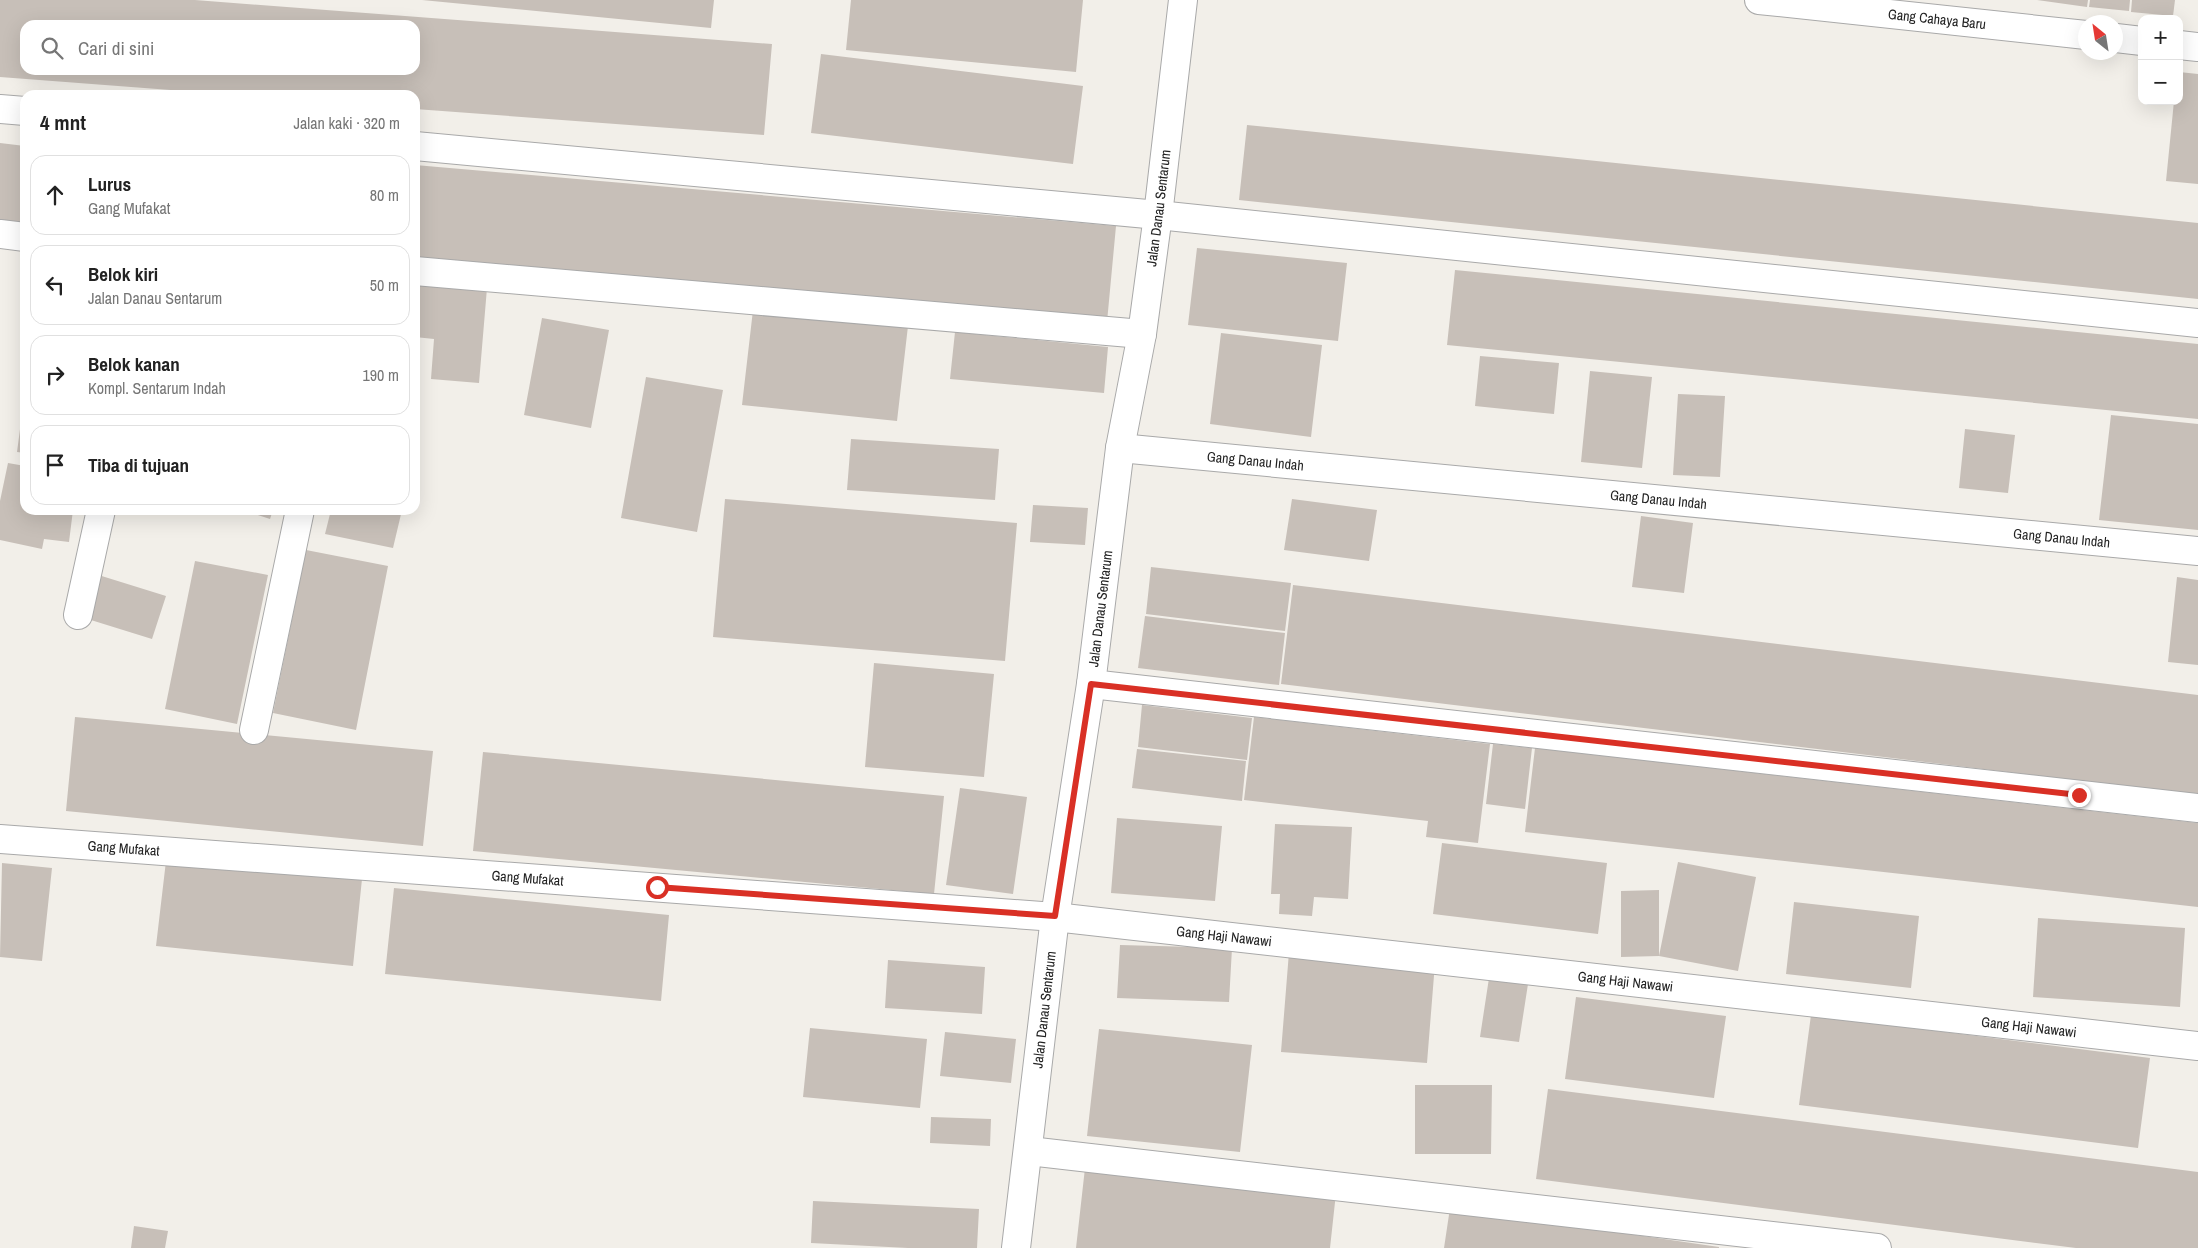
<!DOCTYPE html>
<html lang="id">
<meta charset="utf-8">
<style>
body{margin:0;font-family:"Archivo Narrow",sans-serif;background:#f6f6f6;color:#222}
.controls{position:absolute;right:15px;top:15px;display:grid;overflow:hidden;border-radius:10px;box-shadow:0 5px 20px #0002}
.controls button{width:45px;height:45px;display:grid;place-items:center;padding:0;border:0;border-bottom:1px solid #e0e0e0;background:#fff;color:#222;font:25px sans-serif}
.compass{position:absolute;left:2078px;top:15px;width:45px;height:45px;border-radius:50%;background:#fff;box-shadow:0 5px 20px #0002;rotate:330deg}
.stop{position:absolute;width:15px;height:15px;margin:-11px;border:4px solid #d93025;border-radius:50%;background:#fff}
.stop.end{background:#d93025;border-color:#fff;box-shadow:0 1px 5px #0008}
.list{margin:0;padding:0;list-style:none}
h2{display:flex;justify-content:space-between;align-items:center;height:65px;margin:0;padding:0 20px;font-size:21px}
h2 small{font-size:16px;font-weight:400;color:#767676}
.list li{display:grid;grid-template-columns:32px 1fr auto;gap:15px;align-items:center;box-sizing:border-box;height:80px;margin:0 10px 10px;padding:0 10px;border:1px solid #e0e0e0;border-radius:15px}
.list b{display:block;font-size:19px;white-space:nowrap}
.list p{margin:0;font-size:16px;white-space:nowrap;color:#767676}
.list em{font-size:16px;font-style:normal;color:#767676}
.icon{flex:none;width:28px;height:28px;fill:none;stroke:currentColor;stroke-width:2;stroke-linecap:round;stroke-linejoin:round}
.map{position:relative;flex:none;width:2198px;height:1248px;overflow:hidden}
.search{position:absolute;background:#fff;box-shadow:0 5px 20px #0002;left:20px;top:20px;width:400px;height:55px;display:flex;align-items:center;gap:12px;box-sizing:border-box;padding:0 18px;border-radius:15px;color:#767676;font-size:19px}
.panel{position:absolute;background:#fff;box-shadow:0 5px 20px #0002;left:20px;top:90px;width:400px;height:425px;border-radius:15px}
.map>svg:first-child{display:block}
.building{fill:#c7bfb8;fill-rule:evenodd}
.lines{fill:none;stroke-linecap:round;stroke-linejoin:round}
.minor-casing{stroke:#a9a9a9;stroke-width:30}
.tertiary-casing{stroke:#a9a9a9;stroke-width:30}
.minor{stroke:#fff;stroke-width:28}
.tertiary{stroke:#fff;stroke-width:28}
.route{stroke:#d93025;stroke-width:6}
.labels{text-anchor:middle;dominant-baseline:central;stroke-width:4;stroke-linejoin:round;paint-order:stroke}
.street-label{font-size:14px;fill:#222;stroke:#fff}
</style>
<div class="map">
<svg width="2198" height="1248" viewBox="0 0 2198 1248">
<rect width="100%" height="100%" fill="#f2efe9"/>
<path class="building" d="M0,0h195l577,44 -8,91 -349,-26v-14h-179l-236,-18zM25,25h390v45h-390z
M422,0h292l-3,28z
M851,0h232l-7,72 -230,-22z
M2037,0h51l-1,7z
M2090,0h40l-1,11 -40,-4z
M2132,0h43l-2,16 -42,-4z
M821,54l262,32 -10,78 -262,-31z
M2179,72l19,2v110l-32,-3 8,-80h5z
M1247,125l951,98v76l-959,-99z
M0,143l25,3v84l-25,-3z
M415,165l701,61 -9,96 -692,-61z
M1197,248l150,15 -9,78 -150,-16z
M1455,270l743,74v75l-751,-74z
M415,283l72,5 -8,95 -48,-4 3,-40 -19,-2z
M753,310l155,16 -11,95 -155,-16z
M542,318l67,12 -18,98 -67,-13z
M955,332l153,15 -4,46 -154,-14z
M1221,333l101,12 -11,92 -101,-13z
M1480,356l79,7 -5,51 -79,-8z
M1590,371l62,6 -10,91 -61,-6z
M646,377l77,13 -26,142 -76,-14z
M1678,394l47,2 -5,81 -47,-2z
M22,414h3v39l-8,-1z
M2111,415l87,9v106l-99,-10z
M1965,429l50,6 -7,58 -49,-5z
M851,439l148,10 -4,51 -148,-10z
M8,463l17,3v44h48l-4,32 -25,-3 -2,10 -42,-9v-39z
M725,499l292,24 -12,138 -292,-24z
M1292,499l85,11 -8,51 -85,-11z
M1033,505l55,3 -3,37 -55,-3z
M243,510h30l-3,9z
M331,510h71l-9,38 -68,-14z
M1641,516l52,7 -9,70 -52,-6z
M306,550l82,16 -32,164 -83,-17z
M195,561l73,14 -31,149 -72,-15z
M1151,567l140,16 -6,48 -139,-17z
M92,573l74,23 -14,43 -74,-23z
M2177,577l21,3v85l-30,-3z
M1293,585l905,110v100l-917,-111z
M1145,616l140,17 -6,52 -141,-17z
M874,663l120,11 -10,103 -119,-10z
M1142,705l110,13 -5,42 -109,-13z
M75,717l358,34 -10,95 -357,-35z
M1254,717l236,27 -12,99 -52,-6 2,-16 -184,-21z
M1493,744l39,4 -7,61 -39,-5z
M1535,748l663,75v84l-673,-75z
M1137,749l109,12 -4,40 -110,-13z
M483,752l461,44 -10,98 -461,-43z
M960,788l67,9 -14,97 -67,-9z
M1117,818l105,8 -7,75 -104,-8z
M1275,824l77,3 -4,72 -34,-2 -2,19 -33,-2 1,-20h-9z
M1442,843l165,20 -9,71 -165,-20z
M166,861l196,18 -9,87 -197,-20z
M1678,862l78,15 -18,94 -79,-15z
M2,863l50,5 -10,93 -42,-4z
M394,888l275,27 -8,86 -276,-27z
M1659,890v66l-38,1v-66z
M1794,902l125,14 -8,72 -125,-14z
M2038,918l147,10 -5,79 -147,-10z
M1120,945l112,3 -3,54 -112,-4z
M1289,952l146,11 -8,100 -146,-11z
M888,960l97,7 -3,47 -97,-6z
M1489,978l39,6 -9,58 -39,-5z
M1576,997l150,19 -12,82 -149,-19z
M1811,1015l339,43 -12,90 -339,-43z
M810,1028l117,11 -7,69 -117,-11z
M1099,1029l153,16 -12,107 -153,-16z
M945,1032l71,7 -5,44 -71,-7z
M1415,1085h77l-1,69h-76z
M1548,1089l650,83v76h-122l-540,-69z
M931,1117l60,2 -1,27 -60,-3z
M1085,1168l251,25 -6,55h-254z
M813,1201l166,8 -2,39h-69l-97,-5z
M1450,1208l269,39v1h-275z
M134,1226l34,5 -3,17h-34z"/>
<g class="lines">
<g class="minor-casing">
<g id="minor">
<path id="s1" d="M1759,0l327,35"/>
<path d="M2116,38l26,3"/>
<path d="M2179,45l19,2"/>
<path d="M0,109l25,2"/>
<path d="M415,146l743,69 1040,108"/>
<path d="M0,234l25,3"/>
<path d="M415,271l727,63"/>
<path id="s2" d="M1120,448l1078,103"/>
<path d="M78,615l23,-105"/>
<path d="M1091,684l1107,124"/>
<path d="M254,730l46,-220"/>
<path id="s3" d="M0,839l1055,78 1143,129"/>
<path d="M1029,1151l848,97"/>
</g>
</g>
<g class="tertiary-casing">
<g id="tertiary">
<path id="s4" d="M1016,1248l39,-331 36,-233 29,-236 22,-114 16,-119 25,-215"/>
</g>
</g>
<use href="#minor" class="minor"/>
<use href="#tertiary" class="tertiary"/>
</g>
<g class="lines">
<path class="route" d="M657,887l398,29 36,-232 988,111"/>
</g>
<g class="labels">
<g class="street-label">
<text stroke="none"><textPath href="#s1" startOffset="179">Gang Cahaya Baru</textPath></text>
<text stroke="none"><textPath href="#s4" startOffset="1050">Jalan Danau Sentarum</textPath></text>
<text stroke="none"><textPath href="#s2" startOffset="136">Gang Danau Indah</textPath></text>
<text stroke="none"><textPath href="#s2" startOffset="541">Gang Danau Indah</textPath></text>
<text stroke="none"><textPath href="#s2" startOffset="946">Gang Danau Indah</textPath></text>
<text stroke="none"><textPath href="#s4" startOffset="645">Jalan Danau Sentarum</textPath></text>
<text stroke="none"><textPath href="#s3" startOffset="124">Gang Mufakat</textPath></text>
<text stroke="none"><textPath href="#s3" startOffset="529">Gang Mufakat</textPath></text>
<text stroke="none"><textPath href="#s3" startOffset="1228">Gang Haji Nawawi</textPath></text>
<text stroke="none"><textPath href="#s3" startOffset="1632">Gang Haji Nawawi</textPath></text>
<text stroke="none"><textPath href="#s4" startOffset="240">Jalan Danau Sentarum</textPath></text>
<text stroke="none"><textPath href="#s3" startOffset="2038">Gang Haji Nawawi</textPath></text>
</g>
</g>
</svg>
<div class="controls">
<button>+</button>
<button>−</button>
</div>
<svg class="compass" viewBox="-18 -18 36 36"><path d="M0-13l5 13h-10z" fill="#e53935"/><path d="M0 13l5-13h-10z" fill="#767676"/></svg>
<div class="stop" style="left:657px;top:887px"></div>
<div class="stop end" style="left:2079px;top:795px"></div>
<div class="search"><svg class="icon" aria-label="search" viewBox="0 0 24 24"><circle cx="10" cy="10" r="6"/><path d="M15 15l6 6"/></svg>Cari di sini</div>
<section class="panel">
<h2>4 mnt<small>Jalan kaki · 320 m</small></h2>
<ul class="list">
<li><svg class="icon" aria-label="ahead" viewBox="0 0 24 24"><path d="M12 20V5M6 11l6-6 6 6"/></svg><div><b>Lurus</b><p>Gang Mufakat</p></div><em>80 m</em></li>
<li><svg class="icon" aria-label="left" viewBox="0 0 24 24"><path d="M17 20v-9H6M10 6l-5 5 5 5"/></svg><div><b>Belok kiri</b><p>Jalan Danau Sentarum</p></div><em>50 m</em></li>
<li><svg class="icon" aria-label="right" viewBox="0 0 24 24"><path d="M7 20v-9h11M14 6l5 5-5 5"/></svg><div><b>Belok kanan</b><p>Kompl. Sentarum Indah</p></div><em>190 m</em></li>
<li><svg class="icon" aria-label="arrive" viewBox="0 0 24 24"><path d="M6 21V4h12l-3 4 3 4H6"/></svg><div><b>Tiba di tujuan</b></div></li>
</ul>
</section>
</div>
